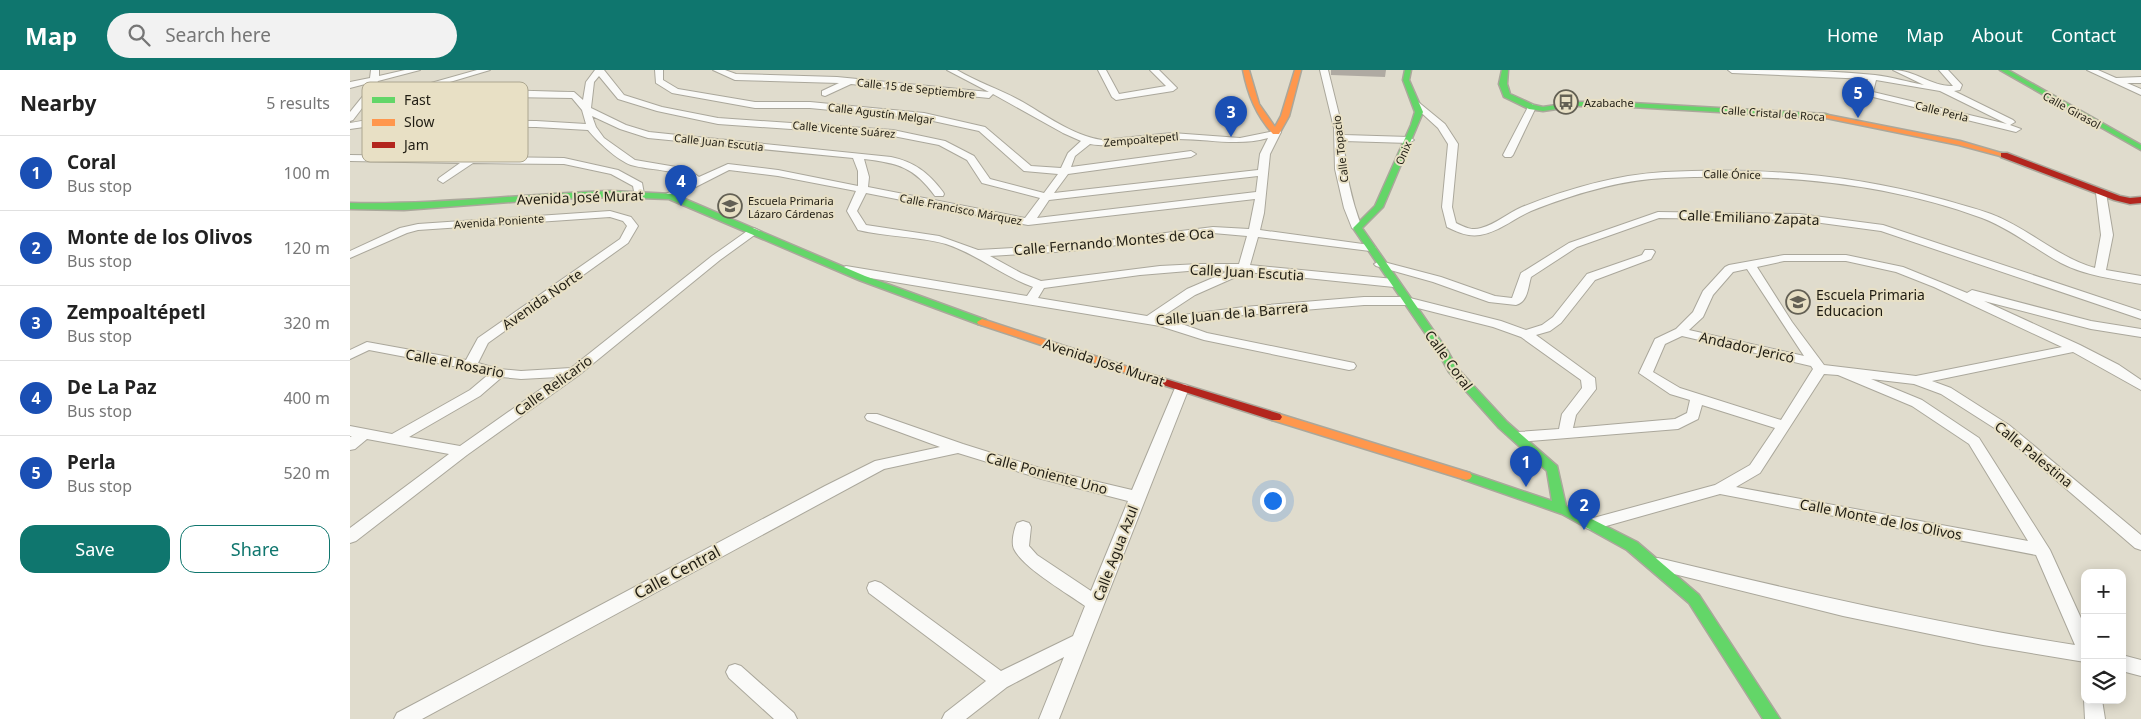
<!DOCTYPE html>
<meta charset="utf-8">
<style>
body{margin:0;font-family:"Noto Sans",sans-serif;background:#f2f2f2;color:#222}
.controls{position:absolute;right:15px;bottom:15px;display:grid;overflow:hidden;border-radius:10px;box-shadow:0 2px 12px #0003}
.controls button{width:45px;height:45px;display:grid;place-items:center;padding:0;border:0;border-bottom:1px solid #e0e0e0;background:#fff;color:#222;font:25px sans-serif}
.you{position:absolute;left:922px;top:430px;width:18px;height:18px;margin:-12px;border:4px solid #fff;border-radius:50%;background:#1a73e8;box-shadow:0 0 0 8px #1a73e833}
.badge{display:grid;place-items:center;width:32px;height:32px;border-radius:50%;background:#0f766e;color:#fff;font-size:16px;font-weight:700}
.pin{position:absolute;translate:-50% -41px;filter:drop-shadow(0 1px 2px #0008)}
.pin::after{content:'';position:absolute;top:26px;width:18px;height:15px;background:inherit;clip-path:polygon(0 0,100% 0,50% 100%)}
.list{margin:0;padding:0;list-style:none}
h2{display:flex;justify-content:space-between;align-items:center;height:65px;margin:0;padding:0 20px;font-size:21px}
h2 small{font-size:16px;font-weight:400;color:#767676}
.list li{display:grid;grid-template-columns:32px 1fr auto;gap:15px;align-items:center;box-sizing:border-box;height:75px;padding:0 20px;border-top:1px solid #e0e0e0}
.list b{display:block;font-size:19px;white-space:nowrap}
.list p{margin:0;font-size:16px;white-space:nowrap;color:#767676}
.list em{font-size:16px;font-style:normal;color:#767676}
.actions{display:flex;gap:10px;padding:15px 20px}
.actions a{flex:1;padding:11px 0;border:1px solid #0f766e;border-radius:15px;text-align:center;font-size:18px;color:#0f766e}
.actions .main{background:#0f766e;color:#fff}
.icon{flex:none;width:28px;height:28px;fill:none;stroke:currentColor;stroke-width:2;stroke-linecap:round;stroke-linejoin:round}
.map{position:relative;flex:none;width:1791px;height:649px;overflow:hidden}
header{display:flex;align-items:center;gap:30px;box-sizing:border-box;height:70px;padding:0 25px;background:#0f766e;color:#fff}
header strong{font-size:24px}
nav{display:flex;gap:28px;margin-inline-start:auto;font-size:18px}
.search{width:350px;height:45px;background:#f2f2f2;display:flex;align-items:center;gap:12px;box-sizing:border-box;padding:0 18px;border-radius:28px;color:#767676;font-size:19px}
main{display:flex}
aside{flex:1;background:#fff}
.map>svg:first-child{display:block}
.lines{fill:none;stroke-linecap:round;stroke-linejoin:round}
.street-casing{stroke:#aaa79b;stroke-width:2}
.fast-casing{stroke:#aaa79b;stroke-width:3}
.slow-casing{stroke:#aaa79b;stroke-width:3}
.jam-casing{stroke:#aaa79b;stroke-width:3}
.street{fill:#fafaf8;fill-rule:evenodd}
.fast{fill:#63d668;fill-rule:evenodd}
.slow{fill:#ff974d;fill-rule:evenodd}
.jam{fill:#b3261e;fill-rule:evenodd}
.wall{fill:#afaaa2}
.labels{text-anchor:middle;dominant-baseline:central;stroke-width:4;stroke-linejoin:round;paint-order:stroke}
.far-street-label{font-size:11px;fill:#201d13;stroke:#e8e0c5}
.far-poi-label{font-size:11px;fill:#201d13;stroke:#e8e0c5;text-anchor:start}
.street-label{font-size:14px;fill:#201d13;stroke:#e8e0c5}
.poi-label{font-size:14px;fill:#201d13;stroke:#e8e0c5;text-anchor:start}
.near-street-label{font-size:16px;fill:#201d13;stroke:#e8e0c5}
.key{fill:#e8e0c5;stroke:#aca690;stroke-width:1}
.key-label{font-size:14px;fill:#201d13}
</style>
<header>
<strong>Map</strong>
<div class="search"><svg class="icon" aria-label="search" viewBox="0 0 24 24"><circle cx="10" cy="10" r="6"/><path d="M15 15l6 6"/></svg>Search here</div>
<nav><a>Home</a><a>Map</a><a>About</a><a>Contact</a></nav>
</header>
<main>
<aside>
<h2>Nearby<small>5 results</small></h2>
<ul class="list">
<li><span class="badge" style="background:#1a4fb4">1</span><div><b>Coral</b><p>Bus stop</p></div><em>100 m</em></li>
<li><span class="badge" style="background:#1a4fb4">2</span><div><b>Monte de los Olivos</b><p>Bus stop</p></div><em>120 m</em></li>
<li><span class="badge" style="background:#1a4fb4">3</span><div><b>Zempoaltépetl</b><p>Bus stop</p></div><em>320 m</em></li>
<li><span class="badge" style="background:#1a4fb4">4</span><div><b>De La Paz</b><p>Bus stop</p></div><em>400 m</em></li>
<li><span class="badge" style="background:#1a4fb4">5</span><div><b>Perla</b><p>Bus stop</p></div><em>520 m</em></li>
</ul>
<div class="actions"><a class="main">Save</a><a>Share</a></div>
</aside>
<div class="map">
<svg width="1791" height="649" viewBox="0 0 1791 649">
<rect width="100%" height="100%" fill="#e0dccd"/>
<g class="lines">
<g class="street-casing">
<path id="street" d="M21,0h8v6l26,-6h15l-42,11 -7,16 28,-5 78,-22h13l-87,26 -37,7 -13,17 -3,1v-9l13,-16 6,-13 -19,5v-6l20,-4z
M245,0h9l20,25 38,12 56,11 175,12 52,11 29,15 16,23 54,14 14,-19 -34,-3 -45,-40 -55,-12 -114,-11h-55l-83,-15 -16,-10 -1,-13h8v10l15,9 77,13h55l114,11 61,14 46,39 30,2 7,-15 13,-12 -18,-8 -70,-39 -4,4 -138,-14 -26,12 -3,-1v-4l17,-8 -104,-3 -22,-10h12l11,4 101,3 152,15 -42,-22h10c20,12 42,19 62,30 27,15 52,35 83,40l70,-7 68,5 39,-8 2,2 -11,22 -6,59 -4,17 110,15 6,3 -6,3 -112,-14 -8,28 144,14 6,4 -6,4 -147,-15 -52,23 -35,23 84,-11 120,-10h42l95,24 25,9 16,-5 11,-8 34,-43 55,-19 3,-5h8l2,2 -4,7 -56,21 -34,43 -11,8 -14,4 59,43 1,11 -20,26 -3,13 102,-9 12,-6 3,-13 -20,-6 -31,-21 16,-34 21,-10 17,-17 10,-21 22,-24 4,-2 55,-10h62l57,12 64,26 5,-3 119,31 50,8v8l-50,-8 -107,-28 96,44 39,20 22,15v10l-68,-38 -141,29 19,7 58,37 132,110v15l-6,-2 -136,-117 -58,-37 -27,-10 -43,-5 51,21 57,38 71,112 35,77v35l-102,-17 -140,-29 -185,-46 -6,-1 -2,-5 2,-5 6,-1c138,33 276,65 417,87l-39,-90 -316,-61 -128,36 -6,-2 -2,-4 2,-4 129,-35 35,-20 25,-37 -73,-23 -4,14 -20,10 -160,13 -5,-2 -2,-3 2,-3 5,-2 41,-3 3,-15 20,-26 -1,-8 -60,-43 -28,-10 -87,-22h-42l-120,10 -65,8 28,10 147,30 2,3 -2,3 -5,1 -145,-30 -44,-14 -314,-52 -6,-4 2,-2 4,-2 181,30 6,-9c-31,-11 -56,-33 -87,-43 -29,-8 -59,-7 -88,-14l-11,-19 9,-20 -78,-15 -49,-6 -55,28h-8l-1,-2 1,-2 26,-13c-19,-13 -40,-10 -61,-16 -14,-5 -34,-24 -43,-35l-52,-3 -90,-1 -21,30 139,2 54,12 24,13 2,11 -1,2h-8l-2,-10 -22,-12 -47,-10 -91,-1 -30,20 -5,-3 1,-2 21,-15 -110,-2v-6l65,1 22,-30h-66l-21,3v-6c41,-6 79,-23 120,-30 34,-5 70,-1 104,-1l9,8 3,-18zM249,6l19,23 39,12 61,13 175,12 46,9 28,15 15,23 58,15 -15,20 -157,-31 1,-10 -5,-18c34,4 50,8 71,37h8l1,-2 -1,-2c-15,-20 -29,-30 -52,-35l-242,-25 -23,-7 -35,-17 3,-26zM154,27l68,1 10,12 4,14 -50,-3 -145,-1 79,-21zM242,46l28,13 28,9 205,20 5,13v15l-80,-16 -50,-6 -29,13 -11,-8 -53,-9 -31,-22 -8,-11zM918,68l-8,16 -2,16 -204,23 14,-19 123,-17 5,-3 -5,-3 -120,16 4,-11 15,-12c28,5 55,-5 83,-5 33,-1 63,8 95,-1zM908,106l-2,16 -219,26 12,-18zM516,123l162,32 227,-26 -6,30 -36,-2 -143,18 -92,5 -39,-14 -73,-11 -9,-14zM863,163l34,3 -8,28h-39l-40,2 -119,15 -20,-8 -31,-17 80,-5zM1434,191h62l50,11 38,15 128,60 -146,29 -92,-11 -32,-43 -35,-55zM1397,199l57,87 -115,-26 14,-13 10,-22 20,-23zM850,200l29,1 -42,18 -40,27 -109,-18 6,-10 96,-13zM1332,266l129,30 2,3 -32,51 -101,-32 -27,-16 12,-28zM1474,304l14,1 74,31 57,38 59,97 -292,-54 24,-14z
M748,0h8l13,24 47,-8 -16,-16h9l18,18 -4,3 -57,9 -4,-3z
M970,0h8l16,65 65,2 5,3 -5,3 -65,-2c1,31 7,58 18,87l-5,3 -5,-3 -8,-20 -9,-39 -1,-41z
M1378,0c49,0 99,0 147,5 17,2 33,7 49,10l-31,-15c22,0 39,17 60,16l-14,-16h9l14,15 -2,5 -6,1 59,29 2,2 -5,3 11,4 -5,3 -151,-37 -1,-2 4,-14 -136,-6zM1526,10l64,11 67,33 -134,-32z
M1737,0h11l18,8 25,-1v6h-14l14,6v6z
M1067,31l28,23 13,20 -6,63 4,16c8,4 16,8 25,5 15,-4 27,-15 41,-21 45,-18 93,-32 142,-35 93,-5 187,2 277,27 17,5 34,9 50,15 37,14 66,43 104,54l6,-33 -5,-42 5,-3 5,3 7,42 -7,35 35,6v8c-27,-5 -55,-8 -80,-21 -26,-14 -50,-34 -79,-45 -100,-37 -210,-45 -316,-40 -47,2 -92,16 -135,33 -18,8 -33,21 -51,24 -12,2 -23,-3 -33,-8l-5,-20 6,-63 -10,-16 -24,-22 -1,-2z
M1182,34l4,3 -23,48 -2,2h-6l-2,-2 25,-48z
M260,141l21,6 7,9 -10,17 -140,100 -10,20 21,6 22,2 50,-3 141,-112 38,-27 4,-1 6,3 -40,29 -141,115 -112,80 -111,86 -6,2v-15l99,-74 -82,-15 -12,10 -5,1v-13l2,-1h-2v-10l42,8 78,-44 19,-16 -20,-5 -100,-19 -19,9v-9l17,-8 99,18 12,-22 142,-99 7,-13 -4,-5 -13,-4 -192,13 -11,3 -57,25v-7l50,-23 18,-4zM152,307l19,2 37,-2 -98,69 -51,-9 71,-41z
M1308,142l141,2 84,11 258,86v8l-260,-88 -82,-11 -140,-2 -82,29 -46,30c-3,10 -3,25 -15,28l-27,-3 -56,-20 -57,-16 -2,-2 6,-3 61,16 54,19 17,2 9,-25 48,-30z
M832,314l5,1 2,3 -130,331h-20l25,-62 -57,30 -41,32h-24l3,-6 41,-32 -117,-88 -2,-5 2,-5 6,-2 6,2 120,88 72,-35 12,-30c-18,-13 -62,-38 -71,-57 -3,-6 0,-20 3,-26l6,-2 6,2 2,4 -2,19 8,9 54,36 37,-90 -86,-22 -84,-26 -74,16 -462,250h-28l3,-6 428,-227 50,-25 65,-14 -73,-27 -2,-3 2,-3h10l86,30 80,25 89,21 43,-102 2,-3z
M1772,585l19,5v16l-19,-5z
M385,594l6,2 53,47 3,6h-23l-45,-41 -3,-6 3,-6z
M1735,628v2h17l3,19h-20l-1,-19z"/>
</g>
<g class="fast-casing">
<path id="fast" d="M1055,0h6l-2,10 14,32 -40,95 -21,21 85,122 10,18 50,54 50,44 9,40 71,36 62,53 81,124h-17l-74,-116 -62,-53 -65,-36 -100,-35 -2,-3 2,-3 4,-1 86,29 -5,-30 -48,-43 -50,-56 -11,-20 -85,-124 22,-22 36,-81 4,-13 -12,-32z
M1152,0h6l-1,14 3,10 24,11 9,2 34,-5h37l212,12 4,2 -4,2 -212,-12h-37l-34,5 -14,-2 -25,-12 -5,-13z
M1650,0h8l133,75v5z
M261,121l62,3 192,82 121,44 1,2 -5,3 -4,-1 -119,-44 -190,-81 -58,-2 -60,2 -147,11 -54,-1v-6c87,2 174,-9 261,-12z"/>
</g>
<g class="slow-casing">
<path id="slow" d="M893,0h6l10,34 16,23 6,-11 14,-46h6l-12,46 -10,18h-6c-17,-19 -25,-39 -30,-64z
M1473,44l137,27 48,14 -4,2 -45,-12 -133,-27 -4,-2z
M632,249l158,52 1,2 -5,3 -4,-1 -154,-51 -1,-2z
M926,343l194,60 2,3 -2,3 -4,1 -194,-60 -2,-3 2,-3z"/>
</g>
<g class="jam-casing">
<path id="jam" d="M1651,83h6l113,43 10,2 11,-1v6l-11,1 -16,-4 -113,-43z
M786,300l144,44 2,3 -2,3h-8l-140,-45 -1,-2z"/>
</g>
<use href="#street" class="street"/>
<use href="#fast" class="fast"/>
<use href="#slow" class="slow"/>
<use href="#jam" class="jam"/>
</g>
<path class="wall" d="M981,0h55l-1,7 -54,-2z"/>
<defs>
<g id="bus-ring" transform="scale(1.25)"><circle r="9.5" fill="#e8e0c5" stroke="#636054" stroke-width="1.5"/><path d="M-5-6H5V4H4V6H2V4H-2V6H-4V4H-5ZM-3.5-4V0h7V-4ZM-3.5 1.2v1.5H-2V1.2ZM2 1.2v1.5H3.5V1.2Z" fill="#636054"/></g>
<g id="school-ring" transform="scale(1.25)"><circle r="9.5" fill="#e8e0c5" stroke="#636054" stroke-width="1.5"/><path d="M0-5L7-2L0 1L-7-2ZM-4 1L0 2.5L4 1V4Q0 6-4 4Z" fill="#636054"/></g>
</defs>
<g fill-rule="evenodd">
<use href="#bus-ring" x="1216" y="32"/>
<use href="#school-ring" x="380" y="136"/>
<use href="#school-ring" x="1448" y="232"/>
</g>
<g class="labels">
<g class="far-street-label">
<text transform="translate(566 18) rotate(6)">Calle 15 de Septiembre</text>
<text transform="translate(1722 40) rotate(29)">Calle Girasol</text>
<text transform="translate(1592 41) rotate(14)">Calle Perla</text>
<text transform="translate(531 43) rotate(7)">Calle Agustín Melgar</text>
<text transform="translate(1423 43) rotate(4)">Calle Cristal de Roca</text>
<text transform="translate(494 59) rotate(5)">Calle Vicente Suárez</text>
<text transform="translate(791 69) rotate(-5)">Zempoaltepetl</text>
<text transform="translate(369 72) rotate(6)">Calle Juan Escutia</text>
<text transform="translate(990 79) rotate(-97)">Calle Topacio</text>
<text transform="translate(1053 83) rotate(-67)">Onix</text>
<text transform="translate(1382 104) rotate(1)">Calle Ónice</text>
<text transform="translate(611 139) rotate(11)">Calle Francisco Márquez</text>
<text transform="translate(149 151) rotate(-4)">Avenida Poniente</text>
</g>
<g class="far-poi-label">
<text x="1234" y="32">Azabache</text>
<text x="398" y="130">Escuela Primaria<tspan x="398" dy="13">Lázaro Cárdenas</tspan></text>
</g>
<g class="street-label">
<text transform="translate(230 127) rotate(-2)">Avenida José Murat</text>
<text transform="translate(1399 147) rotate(2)">Calle Emiliano Zapata</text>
<text transform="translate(764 171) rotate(-5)">Calle Fernando Montes de Oca</text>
<text transform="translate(897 202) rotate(3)">Calle Juan Escutia</text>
<text transform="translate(192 229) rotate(-35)">Avenida Norte</text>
<text transform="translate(882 243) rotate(-5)">Calle Juan de la Barrera</text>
<text transform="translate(1397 277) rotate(13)">Andador Jericó</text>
<text transform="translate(1099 290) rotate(54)">Calle Coral</text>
<text transform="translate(754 292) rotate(18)">Avenida José Murat</text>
<text transform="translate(105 293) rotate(11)">Calle el Rosario</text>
<text transform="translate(203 315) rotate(-36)">Calle Relicario</text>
<text transform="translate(1684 384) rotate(39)">Calle Palestina</text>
<text transform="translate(697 403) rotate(15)">Calle Poniente Uno</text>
<text transform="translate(1531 449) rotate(11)">Calle Monte de los Olivos</text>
<text transform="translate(765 483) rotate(-69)">Calle Agua Azul</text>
</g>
<g class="poi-label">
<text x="1466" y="224">Escuela Primaria<tspan x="1466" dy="16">Educacion</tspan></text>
</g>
<g class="near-street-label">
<text transform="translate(327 502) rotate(-28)">Calle Central</text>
</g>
</g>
<rect x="12" y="12" width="166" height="80" rx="8" class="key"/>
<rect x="22" y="27" width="23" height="6" fill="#63d668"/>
<rect x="22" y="49" width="23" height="7" fill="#ff974d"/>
<rect x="22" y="72" width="23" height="6" fill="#b3261e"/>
<g class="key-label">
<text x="54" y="35">Fast</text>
<text x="54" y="57">Slow</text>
<text x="54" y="80">Jam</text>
</g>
</svg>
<div class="controls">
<button>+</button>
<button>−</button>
<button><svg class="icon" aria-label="layers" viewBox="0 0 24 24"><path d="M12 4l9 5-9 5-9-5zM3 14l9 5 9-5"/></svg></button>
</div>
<div class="you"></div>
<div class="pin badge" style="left:1176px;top:417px;background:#1a4fb4">1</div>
<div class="pin badge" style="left:1234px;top:460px;background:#1a4fb4">2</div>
<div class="pin badge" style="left:881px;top:67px;background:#1a4fb4">3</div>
<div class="pin badge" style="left:331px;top:136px;background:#1a4fb4">4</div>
<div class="pin badge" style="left:1508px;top:48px;background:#1a4fb4">5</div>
</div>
</main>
